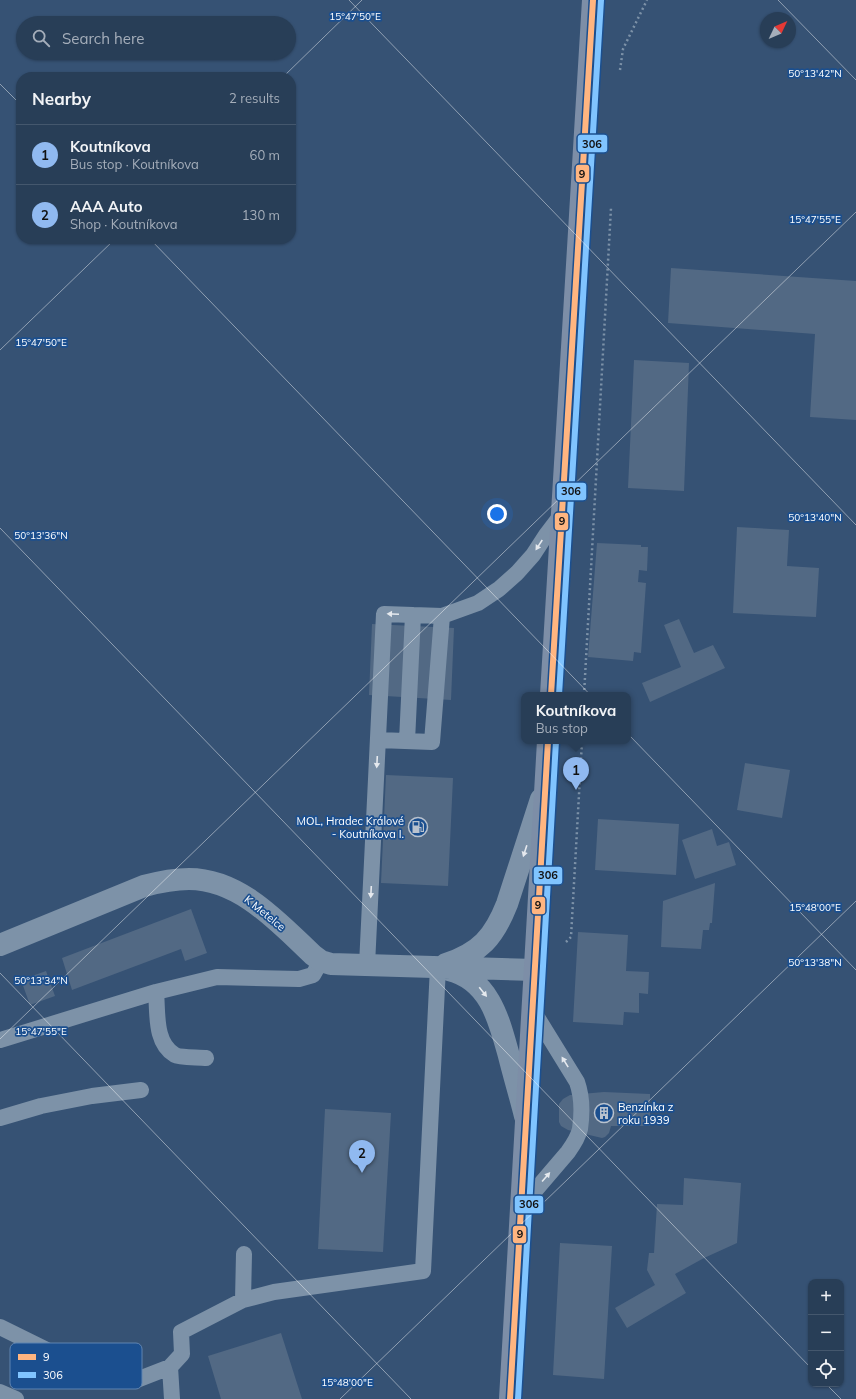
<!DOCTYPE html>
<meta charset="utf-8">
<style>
body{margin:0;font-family:Mulish,sans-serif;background:#30455d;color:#f1f3f6}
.controls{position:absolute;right:12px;bottom:12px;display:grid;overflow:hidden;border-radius:8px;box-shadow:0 1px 3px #0004}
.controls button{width:36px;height:36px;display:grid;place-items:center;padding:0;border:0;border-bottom:1px solid #44576d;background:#283e57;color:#f1f3f6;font:20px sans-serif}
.compass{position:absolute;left:760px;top:12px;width:36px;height:36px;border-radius:50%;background:#283e57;box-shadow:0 1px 3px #0004;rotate:46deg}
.you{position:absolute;left:497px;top:514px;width:14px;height:14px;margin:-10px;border:3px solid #fff;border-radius:50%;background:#1a73e8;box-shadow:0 0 0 6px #1a73e833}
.badge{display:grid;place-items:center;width:26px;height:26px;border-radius:50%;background:#90b9f0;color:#111;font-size:13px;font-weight:700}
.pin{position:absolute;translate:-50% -33px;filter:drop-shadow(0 1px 2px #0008)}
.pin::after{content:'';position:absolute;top:21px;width:14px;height:12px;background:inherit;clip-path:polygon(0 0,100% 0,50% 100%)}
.popup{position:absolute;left:521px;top:692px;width:110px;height:52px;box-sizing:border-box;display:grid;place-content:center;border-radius:8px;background:#283e57;filter:drop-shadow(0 1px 3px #0005);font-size:13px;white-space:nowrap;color:#a5aeba}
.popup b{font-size:15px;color:#f1f3f6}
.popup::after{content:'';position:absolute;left:50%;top:100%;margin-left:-8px;border:8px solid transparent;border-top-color:#283e57}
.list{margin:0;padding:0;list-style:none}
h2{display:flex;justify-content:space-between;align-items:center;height:52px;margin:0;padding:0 16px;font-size:17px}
h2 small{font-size:13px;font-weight:400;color:#a5aeba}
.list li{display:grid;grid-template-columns:26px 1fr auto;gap:12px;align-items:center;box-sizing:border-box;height:60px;padding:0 16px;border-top:1px solid #44576d}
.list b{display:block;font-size:15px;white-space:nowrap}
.list p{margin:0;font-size:13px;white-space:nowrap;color:#a5aeba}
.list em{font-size:13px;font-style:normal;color:#a5aeba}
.icon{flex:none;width:22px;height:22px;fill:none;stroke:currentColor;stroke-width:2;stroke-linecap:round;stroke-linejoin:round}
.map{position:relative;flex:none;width:856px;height:1399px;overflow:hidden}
.search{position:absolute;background:#283e57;box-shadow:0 1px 3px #0004;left:16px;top:16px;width:280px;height:44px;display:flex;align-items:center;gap:10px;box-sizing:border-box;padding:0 14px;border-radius:22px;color:#a5aeba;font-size:15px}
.panel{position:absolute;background:#283e57;box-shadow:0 1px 3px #0004;left:16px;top:72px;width:280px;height:172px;border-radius:16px}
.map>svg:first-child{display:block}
.building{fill:#526984}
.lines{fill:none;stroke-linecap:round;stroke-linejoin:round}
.path{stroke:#7d92a8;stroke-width:2.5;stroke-dasharray:2 3;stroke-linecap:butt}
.lane{stroke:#7d92a8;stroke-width:16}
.street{stroke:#7d92a8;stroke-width:22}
.primary{stroke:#7d8ea7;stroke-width:22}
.bus-1-casing{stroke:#1b4f8f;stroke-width:9}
.bus-2-casing{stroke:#1b4f8f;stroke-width:9}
.bus-1{stroke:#ffb580;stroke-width:6}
.bus-2{stroke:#80c4ff;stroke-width:6}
.oneway{fill:#e5e9ee}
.ticks{fill:none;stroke:#fff;stroke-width:1;stroke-opacity:0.45}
.labels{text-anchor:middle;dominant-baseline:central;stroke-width:3.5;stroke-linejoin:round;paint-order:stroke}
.poi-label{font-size:11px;fill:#fff;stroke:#1b4f8f;text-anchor:end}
.street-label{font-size:11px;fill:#fff;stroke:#1b4f8f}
.key{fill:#1b4f8f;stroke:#5f84b1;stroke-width:1}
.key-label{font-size:11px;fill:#fff}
.ticks-label{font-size:10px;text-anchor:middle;fill:#fff;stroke:#1b4f8f;stroke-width:3.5;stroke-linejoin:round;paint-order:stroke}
.line-badge{stroke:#1b4f8f;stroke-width:1.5}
.pale-badge-label{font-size:11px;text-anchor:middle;font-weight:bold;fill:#111}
</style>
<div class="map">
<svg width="856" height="1399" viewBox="0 0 856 1399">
<rect width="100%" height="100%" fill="#365274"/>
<path class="building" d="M671,268l185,13v139l-46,-3 5,-83 -147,-11z
M634,360l55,3 -5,128 -56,-3z
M737,527l52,3 -2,36 32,2 -3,49 -83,-4z
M597,543l44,2v2h7l-1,24 -8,-1 -1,12 8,1 -5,70 -7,-1 -1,9 -45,-4z
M679,619l15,34 19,-8 12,23 -75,34 -8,-19 39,-16 -17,-42z
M372,624l82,4 -3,72 -82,-5z
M745,763l45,7 -8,48 -45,-8z
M386,775l67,3 -5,108 -67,-3z
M598,819l81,5 -3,51 -81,-5z
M712,829l5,17 12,-4 7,23 -41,14 -13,-39z
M715,883l-3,40h-2l-1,7h-6l-2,19 -40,-2 2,-46z
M191,909l16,44 -22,8 -4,-12 -109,41 -10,-32z
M578,932l50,3 -2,36 23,1 -1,22 -9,-1v20l-15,-1 -1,13 -50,-3z
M46,971l9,25 -25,9 -9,-25z
M604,1092l46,2v32h-39l-2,7 -4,4 -3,1 -34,-8 -7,-4 -2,-4v-18l4,-5 7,-4z
M325,1109l66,4 -8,139 -65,-3z
M684,1178l57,5 -4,60 -33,15 -29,16 11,19 -59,35 -12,-20 40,-23 -8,-15 2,-17h5l3,-49 26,1z
M560,1243l52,3 -8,133 -51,-4z
M281,1333l21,66h-81l-13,-43z"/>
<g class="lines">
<path class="path" d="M620,70l3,-21 24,-49
M584,695l27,-487
M566,942l5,-5 11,-196"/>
<path class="lane" d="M378,740l54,2 10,-126
M407,741l6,-126
M367,965l17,-351 58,2 36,-13 21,-14 18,-16 16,-18 13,-20 16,-21
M156,992c2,20 -2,51 19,63 5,3 24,2 31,3
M0,1040l156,-48 61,-15 82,2 14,-4 8,-14
M0,1118l41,-12 51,-10 49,-6
M521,1207l47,-55c5,-7 10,-14 12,-23 2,-14 2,-33 -3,-47l-45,-73
M243,1300l1,-46
M0,1327l73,36 61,18 36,-14 12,-13 -1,-22 62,-32 31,-8 149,-21 15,-304
M170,1367l2,32
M0,1392l16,7"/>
<path class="street" d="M0,945l144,-59c15,-4 30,-7 45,-7 51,0 90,44 124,76l8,6 10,3 204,6
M446,964c34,-11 48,-27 61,-60l34,-105
M449,970c41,10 50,50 60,86 5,20 11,40 16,60"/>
<path class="primary" d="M551,695l42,-695
M510,1399l38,-658"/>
<g class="bus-1-casing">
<path id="bus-1" d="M551,695l42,-695
M510,1399l38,-658"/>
</g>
<g class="bus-2-casing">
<path id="bus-2" d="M559,695l42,-695
M518,1399l38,-658"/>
</g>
<use href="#bus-1" class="bus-1"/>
<use href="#bus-2" class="bus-2"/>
</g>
<defs><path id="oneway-solid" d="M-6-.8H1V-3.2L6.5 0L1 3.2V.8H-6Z"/></defs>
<g class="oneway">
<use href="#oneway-solid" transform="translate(539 545) rotate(123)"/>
<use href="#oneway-solid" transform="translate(393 614) rotate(-178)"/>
<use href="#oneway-solid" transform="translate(377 762) rotate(93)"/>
<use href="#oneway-solid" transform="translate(525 851) rotate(108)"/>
<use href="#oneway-solid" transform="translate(371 892) rotate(93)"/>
<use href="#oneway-solid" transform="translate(483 992) rotate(51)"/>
<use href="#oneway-solid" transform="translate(565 1062) rotate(-122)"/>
<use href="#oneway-solid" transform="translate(546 1177) rotate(-49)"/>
</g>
<path class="ticks" d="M349,0l507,525M778,0l78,80M283,77l79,-77M0,84l21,21M150,239l706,731M0,350l115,-111M0,528l811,840M0,973l411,426M0,1039l856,-827M826,1384l15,15M340,1399l516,-498"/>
<defs>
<g id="fuel-ring" transform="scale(1)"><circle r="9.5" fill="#1b4f8f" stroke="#b9c2ce" stroke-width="1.5"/><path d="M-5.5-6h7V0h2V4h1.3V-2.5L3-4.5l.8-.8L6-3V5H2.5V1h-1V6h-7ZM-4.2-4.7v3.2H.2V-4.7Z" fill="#b9c2ce"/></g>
<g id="building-ring" transform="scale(1)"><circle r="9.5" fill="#1b4f8f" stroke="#b9c2ce" stroke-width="1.5"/><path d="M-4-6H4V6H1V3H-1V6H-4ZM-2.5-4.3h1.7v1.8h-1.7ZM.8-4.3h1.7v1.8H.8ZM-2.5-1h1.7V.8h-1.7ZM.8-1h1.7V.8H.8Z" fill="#b9c2ce"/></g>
</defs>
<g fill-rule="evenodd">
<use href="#fuel-ring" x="418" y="827"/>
<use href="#building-ring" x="604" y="1113"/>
</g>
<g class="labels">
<g class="poi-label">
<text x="404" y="821">MOL, Hradec Králové<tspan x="404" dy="13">- Koutníkova I.</tspan></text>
<text x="618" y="1107" text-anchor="start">Benzínka z<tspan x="618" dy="13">roku 1939</tspan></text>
</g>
<g class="street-label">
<text transform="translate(265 913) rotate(39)">K Metelce</text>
</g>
</g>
<rect x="10" y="1343" width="132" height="46" rx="6" class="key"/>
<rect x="18" y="1354" width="18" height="6" fill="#ffb580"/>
<rect x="18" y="1372" width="18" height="6" fill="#80c4ff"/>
<g class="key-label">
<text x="43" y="1361">9</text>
<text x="43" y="1379">306</text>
</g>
<g class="ticks-label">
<text x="355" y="20">15°47'50"E</text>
<text x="815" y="77">50°13'42"N</text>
<text x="815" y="223">15°47'55"E</text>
<text x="41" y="346">15°47'50"E</text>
<text x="815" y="521">50°13'40"N</text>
<text x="41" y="539">50°13'36"N</text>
<text x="815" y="911">15°48'00"E</text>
<text x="815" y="966">50°13'38"N</text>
<text x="41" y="984">50°13'34"N</text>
<text x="41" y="1035">15°47'55"E</text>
<text x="347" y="1386">15°48'00"E</text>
</g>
<g class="line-badge">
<rect x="577" y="134" width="31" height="19" rx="4" fill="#80c4ff"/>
<rect x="575" y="164" width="15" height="19" rx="4" fill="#ffb580"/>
<rect x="556" y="482" width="31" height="19" rx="4" fill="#80c4ff"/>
<rect x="554" y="512" width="15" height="19" rx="4" fill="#ffb580"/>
<rect x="533" y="866" width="30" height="19" rx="4" fill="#80c4ff"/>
<rect x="531" y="896" width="15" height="19" rx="4" fill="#ffb580"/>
<rect x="514" y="1195" width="30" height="19" rx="4" fill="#80c4ff"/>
<rect x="512" y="1225" width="15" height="19" rx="4" fill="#ffb580"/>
</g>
<g class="pale-badge-label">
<text x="592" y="148">306</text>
<text x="582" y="178">9</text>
<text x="571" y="495">306</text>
<text x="562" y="525">9</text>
<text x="548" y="879">306</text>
<text x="538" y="909">9</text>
<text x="529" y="1208">306</text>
<text x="520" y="1238">9</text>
</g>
</svg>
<div class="controls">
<button>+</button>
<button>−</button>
<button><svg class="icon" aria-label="locate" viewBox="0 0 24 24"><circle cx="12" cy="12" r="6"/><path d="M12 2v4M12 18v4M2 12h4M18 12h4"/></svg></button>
</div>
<svg class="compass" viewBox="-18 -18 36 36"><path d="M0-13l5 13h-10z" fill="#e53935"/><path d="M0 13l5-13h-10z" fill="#a5aeba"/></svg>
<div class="you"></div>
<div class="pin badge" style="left:576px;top:790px">1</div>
<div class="popup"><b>Koutníkova</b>Bus stop</div>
<div class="pin badge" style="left:362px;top:1173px">2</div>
<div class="search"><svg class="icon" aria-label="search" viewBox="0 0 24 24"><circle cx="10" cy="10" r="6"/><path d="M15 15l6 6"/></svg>Search here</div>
<section class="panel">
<h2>Nearby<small>2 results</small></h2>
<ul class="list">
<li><span class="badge">1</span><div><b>Koutníkova</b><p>Bus stop · Koutníkova</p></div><em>60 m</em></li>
<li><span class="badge">2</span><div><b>AAA Auto</b><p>Shop · Koutníkova</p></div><em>130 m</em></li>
</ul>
</section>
</div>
